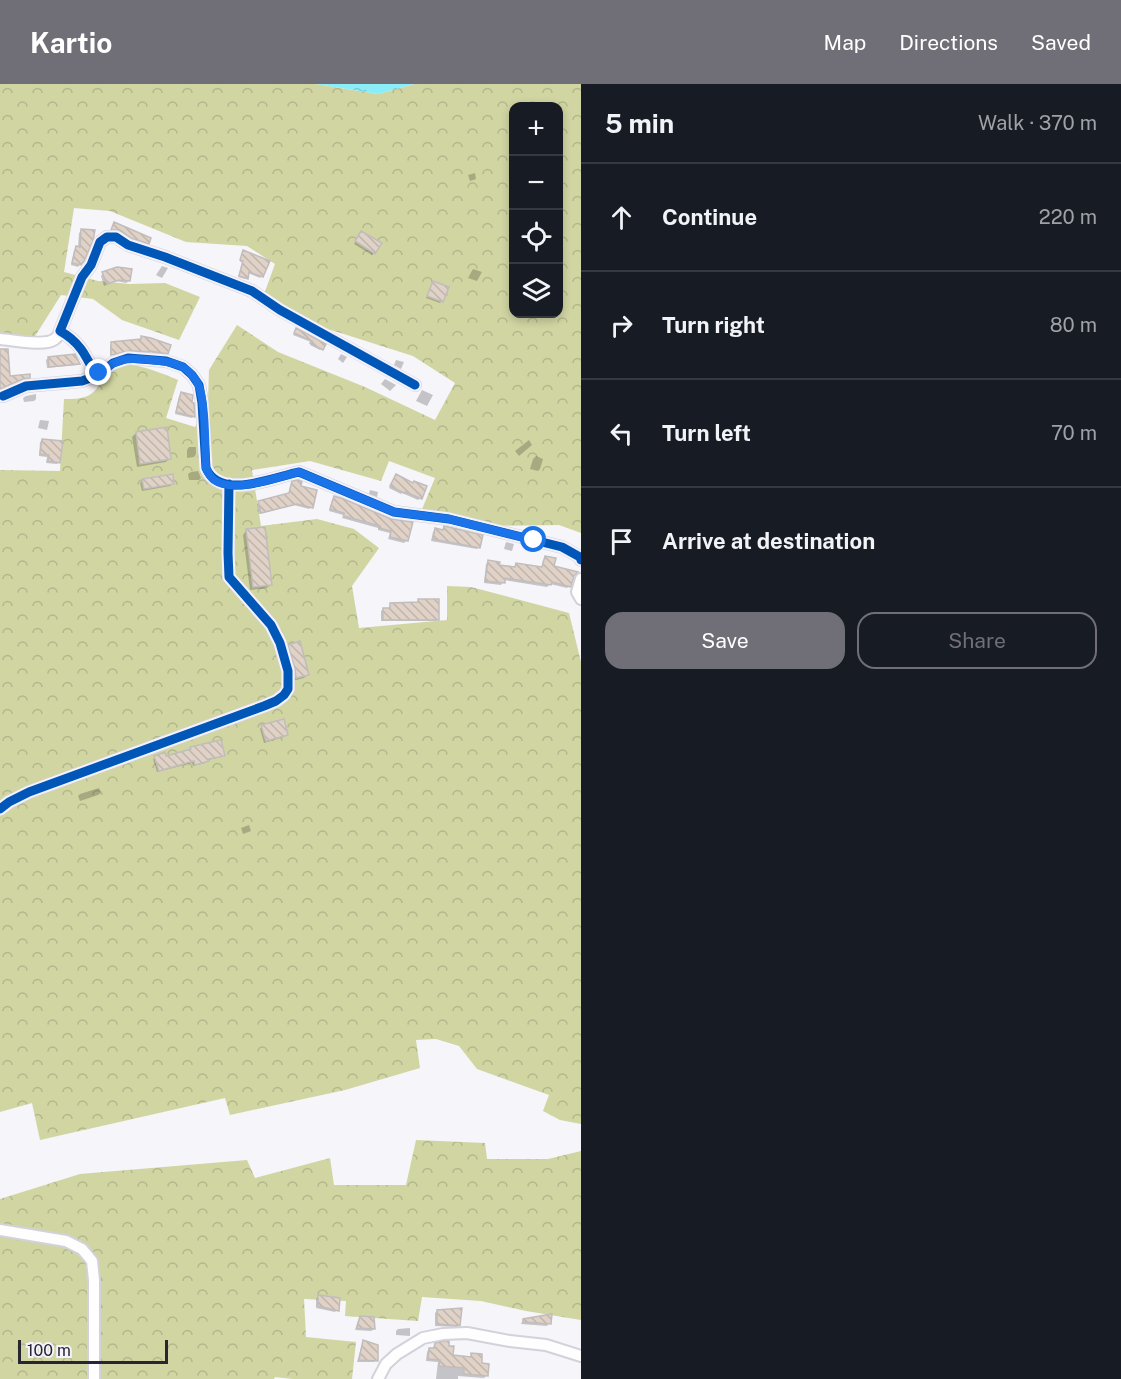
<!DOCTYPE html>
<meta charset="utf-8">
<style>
body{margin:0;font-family:"Public Sans",sans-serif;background:#20242c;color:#f1f3f6}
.controls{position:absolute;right:18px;top:18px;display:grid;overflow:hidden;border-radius:12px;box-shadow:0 3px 9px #0003}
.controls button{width:54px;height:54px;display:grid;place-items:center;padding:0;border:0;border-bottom:2px solid #363941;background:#171b24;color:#f1f3f6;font:30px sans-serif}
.scale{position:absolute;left:18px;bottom:15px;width:150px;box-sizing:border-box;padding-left:6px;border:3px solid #282630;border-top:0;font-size:16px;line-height:21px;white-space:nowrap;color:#282630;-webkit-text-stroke:4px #f3f2fd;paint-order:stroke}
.stop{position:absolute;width:18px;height:18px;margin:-14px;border:4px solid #1a73e8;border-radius:50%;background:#fff}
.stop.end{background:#1a73e8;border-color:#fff;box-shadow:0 2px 6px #0008}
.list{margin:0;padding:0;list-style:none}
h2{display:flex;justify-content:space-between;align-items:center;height:78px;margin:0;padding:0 24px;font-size:26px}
h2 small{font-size:20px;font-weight:400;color:#9ea1a6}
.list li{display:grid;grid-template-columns:39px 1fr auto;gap:18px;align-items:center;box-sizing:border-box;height:108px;padding:0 24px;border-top:2px solid #363941}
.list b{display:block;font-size:22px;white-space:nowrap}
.list em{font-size:20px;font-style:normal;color:#9ea1a6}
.actions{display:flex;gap:12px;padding:18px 24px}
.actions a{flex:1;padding:14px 0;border:2px solid #706e77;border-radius:18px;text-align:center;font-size:21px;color:#706e77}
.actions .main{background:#706e77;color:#fff}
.icon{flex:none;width:33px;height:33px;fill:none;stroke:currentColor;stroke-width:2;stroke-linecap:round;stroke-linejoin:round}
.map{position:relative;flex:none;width:581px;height:1295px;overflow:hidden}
header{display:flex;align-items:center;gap:36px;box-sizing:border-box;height:84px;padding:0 30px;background:#706e77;color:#fff}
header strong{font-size:28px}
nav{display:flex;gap:33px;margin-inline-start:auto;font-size:21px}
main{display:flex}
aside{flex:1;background:#171b24}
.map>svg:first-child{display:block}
.forest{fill:url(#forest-crowns);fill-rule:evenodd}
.water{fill:url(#water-ripples)}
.shadow{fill:#0003}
.building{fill:url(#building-back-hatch);stroke:#c1bdbc;stroke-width:1.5}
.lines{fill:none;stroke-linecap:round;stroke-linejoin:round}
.minor-casing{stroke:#d3d2da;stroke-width:14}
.minor{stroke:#fefefe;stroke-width:10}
.cycleway-casing{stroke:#f3f2fd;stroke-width:13}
.cycleway{stroke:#0057b8;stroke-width:9}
.route{stroke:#1a73e8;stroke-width:8}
</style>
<header>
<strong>Kartio</strong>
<nav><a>Map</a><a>Directions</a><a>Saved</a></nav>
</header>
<main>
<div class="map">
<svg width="581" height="1295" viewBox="0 0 581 1295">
<defs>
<pattern id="forest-crowns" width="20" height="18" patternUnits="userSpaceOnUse" patternTransform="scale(1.5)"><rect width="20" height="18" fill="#d1d5a2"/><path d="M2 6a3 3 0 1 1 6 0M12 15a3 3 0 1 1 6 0" fill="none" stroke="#b3b78c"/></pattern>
<pattern id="water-ripples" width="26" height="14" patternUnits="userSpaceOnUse" patternTransform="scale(1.5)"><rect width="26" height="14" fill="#8bedf7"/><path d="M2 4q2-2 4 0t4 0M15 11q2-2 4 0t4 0" fill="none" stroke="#78cbd4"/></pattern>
<pattern id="building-back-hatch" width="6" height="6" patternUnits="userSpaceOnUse" patternTransform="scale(1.5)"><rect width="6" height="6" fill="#e0d2c7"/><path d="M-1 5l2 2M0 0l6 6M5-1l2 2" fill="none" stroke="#c0b4ab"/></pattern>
</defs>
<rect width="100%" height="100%" fill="#f5f5fa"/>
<path class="forest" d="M0,0h316l62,10 36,-10h167v449l-22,-8 -81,1 -58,-12 15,-36 -46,-17 -8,20 -71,-20 -58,9 9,56 56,-7 37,10 25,19 -27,38 7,42 88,-8v-34l24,1 98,26 12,49v462l-21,-4 -17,-9 6,-16 -72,-26 -18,-23 -23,-7 -20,1 4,28 -75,22 -115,25 -5,-17 -185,42 -8,-37 -32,9v-642l60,1 4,-72c10,0 19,0 27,-5 11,-7 14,-28 28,-30 15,-2 45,10 59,16l-12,38 29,9 13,-25 1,-32 28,-45 41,27 87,35 70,33 20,-37 -42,-27 -85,-27 -65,-32 12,-33 -28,-18 -61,-4 -76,-31 -36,-3 -10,64 34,9 32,3 35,-1 35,14 -21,43 -57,-20 -29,-21 -32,-4 -29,46 -32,-1zM514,22h44v208h-44z
M416,1056l69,3 2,16h61l33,-8v169l-55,-9 -45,-10 -59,-4 -4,24 -73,-5 1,-15 -42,-2 2,38 50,5 -4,37h-59l-18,-2 -1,2h-274v-180l80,-25 167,-14 8,18 75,-20 4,27h72z"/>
<path class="water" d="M316,0h98l-36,10z"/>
<path class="shadow" d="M475,89l1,6 -6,2 -2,-6z
M115,139l33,20 -3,2 -16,-5 -12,-8 -7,-1z
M81,147l2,30 -5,6 -7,-2 3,-15 4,-2 1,-15z
M360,151l14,18 -2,2 -18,-11z
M242,169l26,9 -8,16 -12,-5 -3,6 -7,-2 4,-15h-2z
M162,182l6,2 -6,10 -6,-3z
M473,185l9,3 -5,9 -9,-3z
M103,189l26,8 -3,2 -10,-2 -12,5 -3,-10z
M433,199l9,18 -2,2 -14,-5z
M295,247l29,14 -3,4 -1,1 -10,-5 1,-3 -18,-7z
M142,253l24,16 -1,2 -17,-3 -1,1 -21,-1 -16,3v-10l2,-2 28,-4z
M341,270l6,3 -4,6 -5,-4z
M48,274l30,5 -2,2 -29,3 -1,-8z
M396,276l8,2 -3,7 -7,-4z
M385,295l11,6 -6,6 -9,-7z
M422,306l11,5 -6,11 -11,-5z
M36,310v5l-2,2 -10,1 -1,-4 3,-2z
M182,310l8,10 4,12 -2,2 -17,-4 4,-18z
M40,336l9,1 -2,9 -9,-2z
M136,349l34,25 -4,4 -29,5 -5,-30z
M43,356l16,22 -2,2 -11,-1 1,-6 -8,-1 1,-14z
M529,356l3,5 -13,11 -4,-5z
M189,363h7v7l-2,3 -7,1v-8z
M536,372l7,3 -3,10 -2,2 -8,-2 3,-10z
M198,387l3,7 -2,2h-10l-1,-6 3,-2z
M396,392l17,8 8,14 -3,2 -16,-7 -1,1 -12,-6z
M143,396l30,3 -3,3 -28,5 -2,-8z
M293,399l6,4 12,20 -2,2 -15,-4 -35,9 -2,-10 2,-2 29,-7 3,-10z
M370,406l8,2 -1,5 -8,-3z
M334,414l9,2 64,40 -3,3 -16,-4 2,-6 -12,-3v-2l-36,-10 1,-3 -14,-4 3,-11z
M444,444l35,19 -2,2 -46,-8 2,-9 2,-2h7z
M246,447l25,53 -4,4 -17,2 -7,-55z
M506,458l8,2 -2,7 -8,-2z
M545,474l24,28 -2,2 -17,-4 -3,3 -43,-7 -3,5 -17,-2 2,-19 3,-2 8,4 17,1 2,-2 25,4 2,-9z
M419,517l19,18 -3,2h-54v-10l2,-2h6v-3l2,-2 25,-1z
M289,562l19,28 -4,4 -12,3 -7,-31z
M262,642l24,9 -2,2 -20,6 -4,-14z
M191,664l32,7 -2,2 -13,3 -3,3 -12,3 -1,-3 -35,9 -4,-13 2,-2 10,1 24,-8z
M99,704l2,5 -3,2 -18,6 -2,-5 2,-2z
M249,741l2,6 -8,3 -2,-6z
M318,1213l19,13 -2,2 -19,-4v-9z
M437,1227l22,14 -2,2 -22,-1v-13z
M361,1233l13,12 -3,2 -16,-1 3,-10z
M523,1236l26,3 -2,3 -26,-2z
M410,1244v8l-14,-1v-4l2,-2z
M364,1258l12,18 -2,2h-17l5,-18z
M435,1261l17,11 16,2 4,-3 15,20 -3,3 -26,-2v3h-22l2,-17 -12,-1 1,-9 2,-3h3z"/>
<path class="building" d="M114,138l37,16 -2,6 -18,-6 -11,-8h-9z
M81,145l14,1 -2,11 -9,20 -3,4 -9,-2 4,-17 4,1z
M361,147l21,12 -7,11 -20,-13z
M243,166l27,11 -7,16 -14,-5 -1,7 -9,-3 4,-15 -3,-1z
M117,183l15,2 -2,12 -11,-1 -12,4 -5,-12z
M433,197l16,6 -6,15 -16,-6z
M296,244l30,16 -3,6 -13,-7 2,-2 -18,-8z
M141,252l10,2 20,7 -3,9 -18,-3v1l-21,-1 -18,4v-13l30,-3z
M0,265h8l2,27 20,-2v4l-7,1 -23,10z
M75,270l5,10 -31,3 -1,-10z
M181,308l12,3 -1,7 2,1 1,14 -19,-5z
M167,343l4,32 -31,5 -4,-32z
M42,355l21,2 -3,22 -12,-2 1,-6 -9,-1z
M173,390l1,10 -30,5 -2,-10z
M396,390l17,9 1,-2 13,5 -5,13 -17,-7 -1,1 -14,-7z
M298,396l4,1 -1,5 16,4 -4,18 -16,-4 -36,9 -3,-12 31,-8 3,-12z
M334,412l10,3 47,20 22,3 -5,19 -18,-4 1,-6 -12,-3 1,-2 -36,-10v-3l-14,-4z
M444,442l39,9 -3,13 -47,-9 2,-11 8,2z
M265,443l7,58 -19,2 -7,-58z
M545,472l11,2 -2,8 24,6 -4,4 -3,11 -19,-5 -1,3 -46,-7v5l-20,-2 3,-21 12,2 -1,3 16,2 1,-4 26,4z
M418,515h21v21h-56v-12h7v-5l28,-1z
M300,557l9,34 -13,3 -1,-9 -7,-24z
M284,635l4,16 -22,6 -5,-16z
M221,656l4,16 -17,3 1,2 -14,4 -1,-4 -35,10 -5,-15 11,-4 1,4 25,-7 -1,-2z
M318,1211l22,3 -1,13 -21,-5z
M462,1224l-2,18 -23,-2v-14z
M552,1230l-1,10 -28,-2v-3z
M360,1232l14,1 1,12 -18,-1z
M363,1256l15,5v16l-19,-1z
M444,1257h5v5h5l-1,9 18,2v-4l11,1v9l7,1 -1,12 -24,-2v-6l-25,-2 1,-6 -12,-1 1,-11h5l1,-5z"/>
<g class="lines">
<g class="minor-casing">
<path id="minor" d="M0,255c13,1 45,8 55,0 3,-2 4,-5 5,-8
M96,292c-10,-20 -16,-34 -36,-45l22,-54 9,-12 9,-23 7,-5h9l12,8 37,12 87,34 28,19 135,75
M3,312l23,-10 56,-5 14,-5 17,-13 15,-5 38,3 17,6 9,8 7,10 3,18 4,65c14,33 68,9 93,4l95,40 55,7 113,28 18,10 1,3
M581,495l-4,13 4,7
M0,725l9,-7 20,-10 235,-86 12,-5 8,-6 4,-6v-18l-8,-28 -9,-18 -42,-48 -1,-24 1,-69
M0,1146l66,11 16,8 10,12 2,19v99
M378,1295l8,-15 11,-10 26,-16 20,-4 24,-1 43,8 36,4 35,11"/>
</g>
<use href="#minor" class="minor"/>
<g class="cycleway-casing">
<path id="cycleway" d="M96,292c-10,-20 -16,-34 -36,-45l22,-54 9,-12 9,-23 7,-5h9l12,8 37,12 87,34 28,19 135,75
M3,312l23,-10 56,-5 14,-5 17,-13 15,-5 38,3 17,6 9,8 7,10 3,18 4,65c14,33 68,9 93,4l95,40 55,7 113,28 18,10 1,3
M0,725l9,-7 20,-10 235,-86 12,-5 8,-6 4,-6v-18l-8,-28 -9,-18 -42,-48 -1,-24 1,-69"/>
</g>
<use href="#cycleway" class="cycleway"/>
</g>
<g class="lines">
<path class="route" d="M99,289c20,-16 28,-15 52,-13 11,1 22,2 32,7 6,4 12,11 15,17 8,17 7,64 8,84 2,5 4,9 8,12 20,14 63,-3 85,-8l95,40 55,7 85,21"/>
</g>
</svg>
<div class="controls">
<button>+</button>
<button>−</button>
<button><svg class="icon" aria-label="locate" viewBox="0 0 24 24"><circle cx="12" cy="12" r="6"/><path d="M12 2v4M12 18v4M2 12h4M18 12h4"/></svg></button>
<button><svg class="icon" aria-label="layers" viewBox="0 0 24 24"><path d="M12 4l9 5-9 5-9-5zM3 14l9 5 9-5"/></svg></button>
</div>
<div class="scale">100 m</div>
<div class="stop" style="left:534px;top:456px"></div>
<div class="stop end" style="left:99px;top:289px"></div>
</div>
<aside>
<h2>5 min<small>Walk · 370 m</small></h2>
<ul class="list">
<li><svg class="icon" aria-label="ahead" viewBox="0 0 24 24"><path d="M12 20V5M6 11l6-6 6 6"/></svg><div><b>Continue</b></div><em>220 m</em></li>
<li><svg class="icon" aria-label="right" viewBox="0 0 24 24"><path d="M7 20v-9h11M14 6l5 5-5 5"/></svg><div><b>Turn right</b></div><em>80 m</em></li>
<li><svg class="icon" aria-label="left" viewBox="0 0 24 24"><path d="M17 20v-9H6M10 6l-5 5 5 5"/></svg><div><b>Turn left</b></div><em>70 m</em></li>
<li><svg class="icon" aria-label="arrive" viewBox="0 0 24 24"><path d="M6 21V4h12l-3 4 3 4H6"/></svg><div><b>Arrive at destination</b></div></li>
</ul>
<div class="actions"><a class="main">Save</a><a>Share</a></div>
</aside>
</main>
